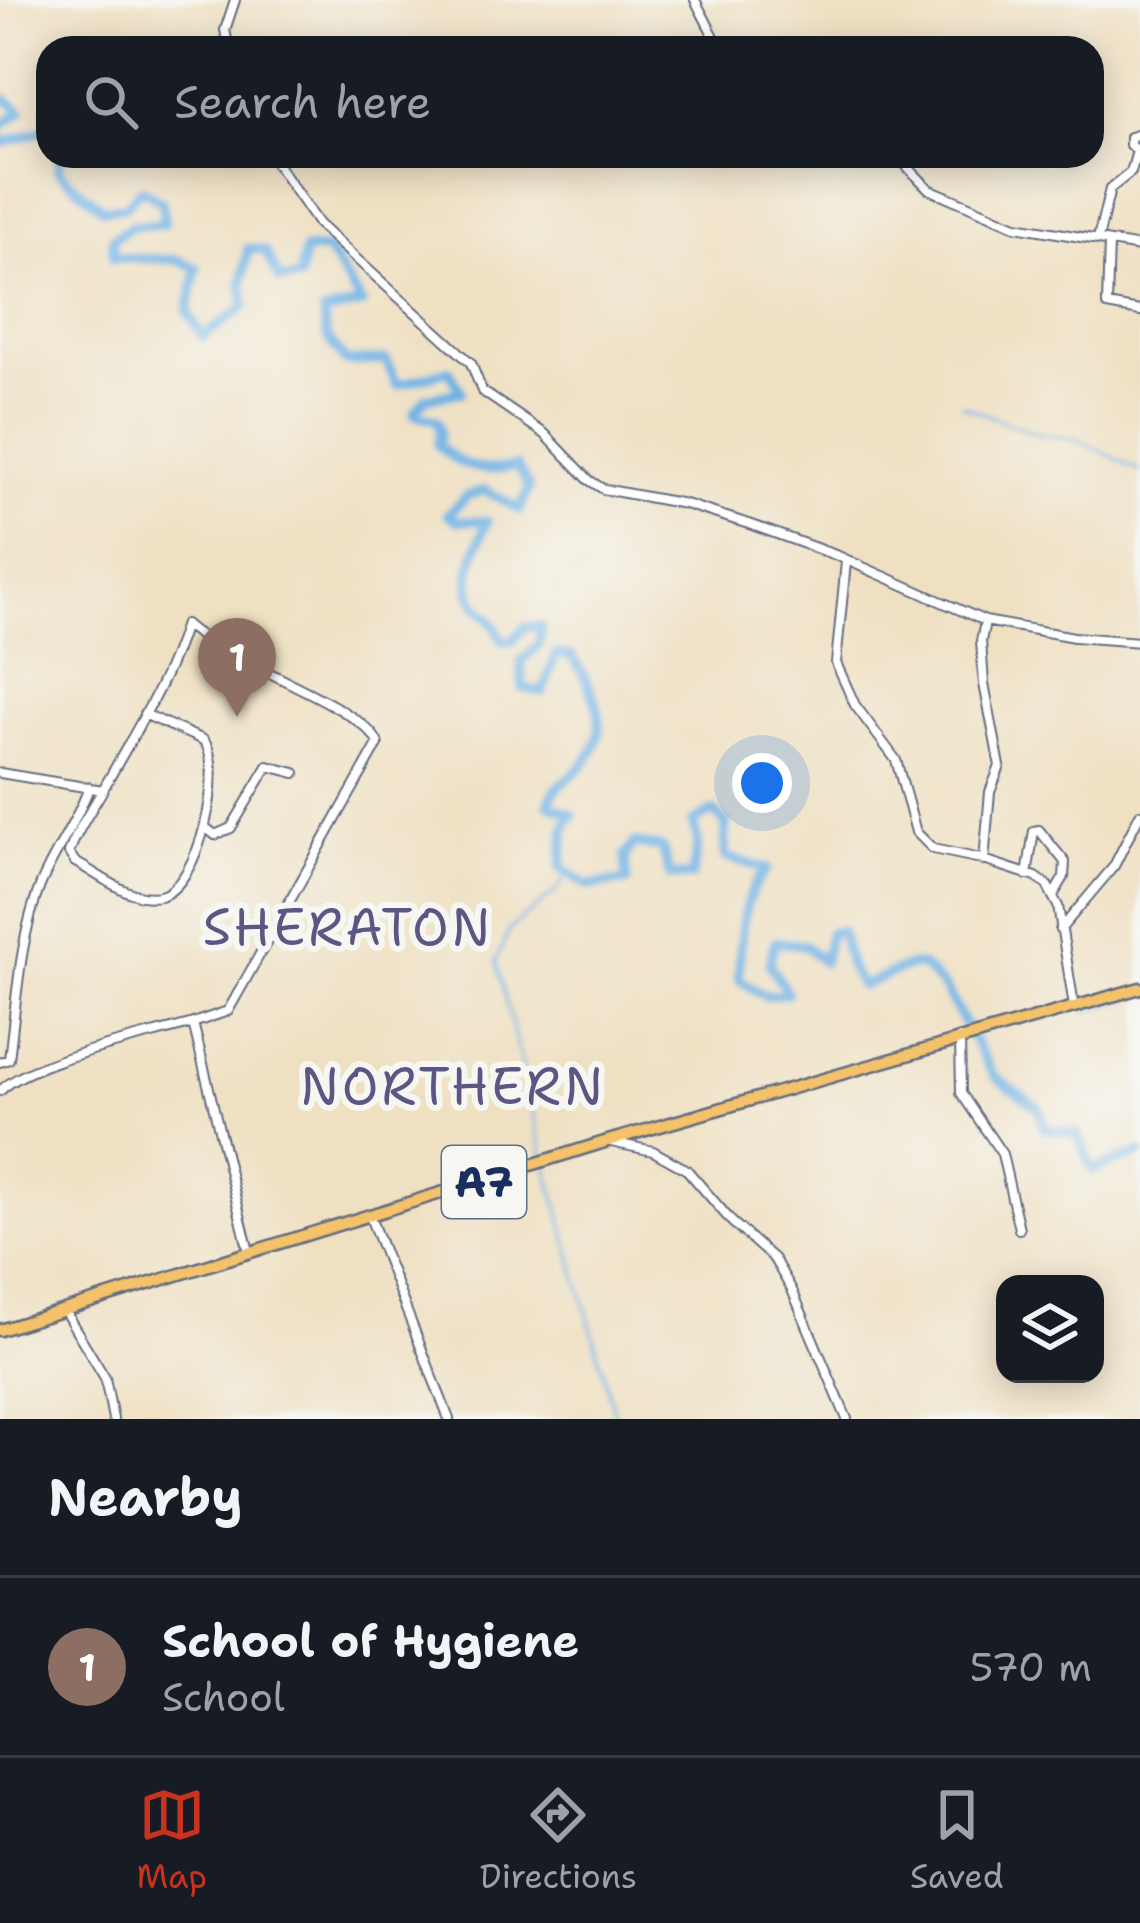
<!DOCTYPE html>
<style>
body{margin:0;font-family:"Shantell Sans",sans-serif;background:#242831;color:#f1f3f6}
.controls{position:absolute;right:36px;bottom:36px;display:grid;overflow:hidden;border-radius:24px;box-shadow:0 6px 30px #0003}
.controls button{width:108px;height:108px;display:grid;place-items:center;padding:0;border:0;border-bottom:3px solid #363941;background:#171b24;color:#f1f3f6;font:60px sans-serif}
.you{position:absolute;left:762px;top:783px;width:42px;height:42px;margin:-30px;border:9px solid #fff;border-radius:50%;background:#1a73e8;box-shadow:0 0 0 18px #1a73e833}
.badge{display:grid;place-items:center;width:78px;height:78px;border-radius:50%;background:#c8321e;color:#fff;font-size:39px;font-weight:700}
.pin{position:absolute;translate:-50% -99px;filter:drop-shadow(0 3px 6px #0008)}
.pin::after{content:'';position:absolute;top:63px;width:42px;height:36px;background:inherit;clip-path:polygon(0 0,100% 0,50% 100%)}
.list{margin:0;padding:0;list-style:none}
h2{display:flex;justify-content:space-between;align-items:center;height:156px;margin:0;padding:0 48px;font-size:51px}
h2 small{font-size:39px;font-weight:400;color:#9ea1a6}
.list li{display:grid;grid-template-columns:78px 1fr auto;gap:36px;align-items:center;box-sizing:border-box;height:180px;padding:0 48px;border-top:3px solid #363941}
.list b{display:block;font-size:45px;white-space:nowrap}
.list p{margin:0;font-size:39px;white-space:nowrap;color:#9ea1a6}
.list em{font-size:39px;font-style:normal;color:#9ea1a6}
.icon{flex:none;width:66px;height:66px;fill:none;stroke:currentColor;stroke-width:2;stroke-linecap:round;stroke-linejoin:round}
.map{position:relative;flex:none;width:1140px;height:1419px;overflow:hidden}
.search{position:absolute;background:#171b24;box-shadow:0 6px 30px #0003;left:36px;right:36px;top:36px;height:132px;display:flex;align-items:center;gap:30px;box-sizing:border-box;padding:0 42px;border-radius:36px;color:#9ea1a6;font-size:45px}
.sheet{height:336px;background:#171b24}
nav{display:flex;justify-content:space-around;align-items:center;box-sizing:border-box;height:168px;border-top:3px solid #363941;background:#171b24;font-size:33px;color:#9ea1a6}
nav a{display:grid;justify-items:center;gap:6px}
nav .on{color:#c8321e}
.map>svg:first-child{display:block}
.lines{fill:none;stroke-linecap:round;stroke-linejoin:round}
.stream{stroke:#6fb2e4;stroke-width:3}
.river{stroke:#6fb2e4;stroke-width:10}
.minor-casing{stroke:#656d81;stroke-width:12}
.major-casing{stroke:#656d81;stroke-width:15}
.minor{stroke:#fff;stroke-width:8}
.major{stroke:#f3c26a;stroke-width:10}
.labels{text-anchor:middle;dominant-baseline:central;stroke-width:12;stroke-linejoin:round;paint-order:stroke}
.shield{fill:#f6f6f2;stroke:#5d6b8a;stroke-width:3}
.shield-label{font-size:42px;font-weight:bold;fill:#1b2f5e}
.quarter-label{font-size:51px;letter-spacing:3px;fill:#5d5584;stroke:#f6f6f2}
</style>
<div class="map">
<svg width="1140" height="1419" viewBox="0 0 1140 1419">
<rect width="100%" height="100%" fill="#f6f6f2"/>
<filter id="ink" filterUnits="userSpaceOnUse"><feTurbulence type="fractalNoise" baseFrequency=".00833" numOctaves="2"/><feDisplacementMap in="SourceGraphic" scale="24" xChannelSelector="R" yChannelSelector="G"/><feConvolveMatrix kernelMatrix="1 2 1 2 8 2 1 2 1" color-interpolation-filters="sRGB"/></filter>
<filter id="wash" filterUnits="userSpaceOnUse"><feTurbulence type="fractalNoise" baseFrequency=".004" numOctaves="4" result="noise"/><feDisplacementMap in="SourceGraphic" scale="48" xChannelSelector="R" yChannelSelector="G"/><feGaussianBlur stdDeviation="2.7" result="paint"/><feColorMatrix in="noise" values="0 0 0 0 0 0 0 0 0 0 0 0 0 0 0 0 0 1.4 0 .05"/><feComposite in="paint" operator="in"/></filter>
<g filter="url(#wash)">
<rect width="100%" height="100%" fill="#efe0c2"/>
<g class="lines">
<path class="stream" d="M961,405l77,29 41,6 61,31
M1085,1011l55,-15
M544,1157l-48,-197 14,-31 49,-40 7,-18
M547,1166l69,253"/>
<path class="river" d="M0,100l6,-1 16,12 -22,15
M0,136l3,7 45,-14
M61,156l-3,15 45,38 22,-2 16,-18 21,13 2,22 -32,2 -19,12v19l65,3 19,8 -9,44 15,25 42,-31 -3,-22 6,-36 17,3 15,29 19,-2 6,-28h22l35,54 -39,9 4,24 19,25 40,-2 11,25 52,-15 12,22 -35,6 -12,16 23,6 3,11 -2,14c23,24 47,29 79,21l12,22 -9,22 -35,-20 -18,6 -19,18 10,7h29c-9,26 -29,64 -8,87 11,12 17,17 23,33h10l13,-14 16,-1 -2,19 -18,16 2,27 20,4 13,-38 16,2c23,37 45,77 7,113 -14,14 -24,16 -31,35l26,11 -8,9 -5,44 27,18 39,-5 -2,-24 9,-14 28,5 8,28h22l6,-33 -5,-21 20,-11 13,13 -1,33 42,12c-29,30 -26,70 -28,110l26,17 22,-3 -18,-30 6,-21 29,3 19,17 7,-30 11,-1 8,34 12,21 50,-21 11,1 23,23 49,87 45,32 5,20 33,6 16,36 47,-17"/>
</g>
</g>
<g filter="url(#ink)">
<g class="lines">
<g class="minor-casing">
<path id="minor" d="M695,0l25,48
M229,48l-4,-18 10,-30
M271,156l47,68 153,139 11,28 63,43 44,46 14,9 82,15 67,21 86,31 147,65 89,16 66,5
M897,156l32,33 87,37 124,21
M1098,239l12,-50 21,-17 6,-21 -7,-6v-8l10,-3
M1109,242l-2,63 33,6
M846,562l-10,101 19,42 41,55 20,72 17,17 48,10 55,18 11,8 11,21 16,100
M144,714l59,26c23,25 -3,147 -43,156 -29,6 -60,-21 -85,-34l-6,-9c8,-24 24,-45 36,-67 29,-53 63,-105 80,-162 41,38 182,83 193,120l-150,267 -35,12
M0,773l103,17
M205,827l10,8 16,-7 37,-62 27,7
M984,861l6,-69 10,-26 -16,-82 -3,-43 4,-19
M1027,875l7,-44 5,-1 26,32 -1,15 -10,17
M1060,930l54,-64 26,-52
M960,1038l1,55 41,61 17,75
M0,1062l9,-3c7,-54 11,-123 31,-173 14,-35 37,-63 49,-99
M0,1091c32,-32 147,-54 193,-68l56,229
M611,1142l42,9 34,19 45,52 42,37 18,31 55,129
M370,1217l79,202
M64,1310l41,68 8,41"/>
</g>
<g class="major-casing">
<path id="major" d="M0,1330l608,-189 532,-153"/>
</g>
<use href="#minor" class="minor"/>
<use href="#major" class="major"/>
</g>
</g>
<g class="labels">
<rect class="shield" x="442" y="1146" width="84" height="72" rx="9"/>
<g class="shield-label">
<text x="484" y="1182">A7</text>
</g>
<g class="quarter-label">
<text x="348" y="927">SHERATON</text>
<text x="453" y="1086">NORTHERN</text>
</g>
</g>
</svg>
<div class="controls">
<button><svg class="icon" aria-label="layers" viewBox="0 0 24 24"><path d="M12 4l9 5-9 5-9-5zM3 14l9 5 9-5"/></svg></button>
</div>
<div class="you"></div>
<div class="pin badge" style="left:237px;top:717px;background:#8d6e63">1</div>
<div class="search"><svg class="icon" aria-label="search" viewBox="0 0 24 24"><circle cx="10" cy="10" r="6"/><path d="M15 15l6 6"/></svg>Search here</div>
</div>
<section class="sheet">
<h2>Nearby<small></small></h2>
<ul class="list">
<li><span class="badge" style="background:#8d6e63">1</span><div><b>School of Hygiene</b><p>School</p></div><em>570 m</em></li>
</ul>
</section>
<nav>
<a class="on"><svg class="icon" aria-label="map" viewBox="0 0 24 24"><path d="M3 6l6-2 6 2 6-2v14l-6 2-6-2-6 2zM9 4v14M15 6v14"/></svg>Map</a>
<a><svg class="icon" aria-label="directions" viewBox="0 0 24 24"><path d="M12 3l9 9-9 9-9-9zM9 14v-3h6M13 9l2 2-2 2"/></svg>Directions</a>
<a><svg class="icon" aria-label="saved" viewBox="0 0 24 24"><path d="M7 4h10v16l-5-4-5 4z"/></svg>Saved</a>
</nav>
